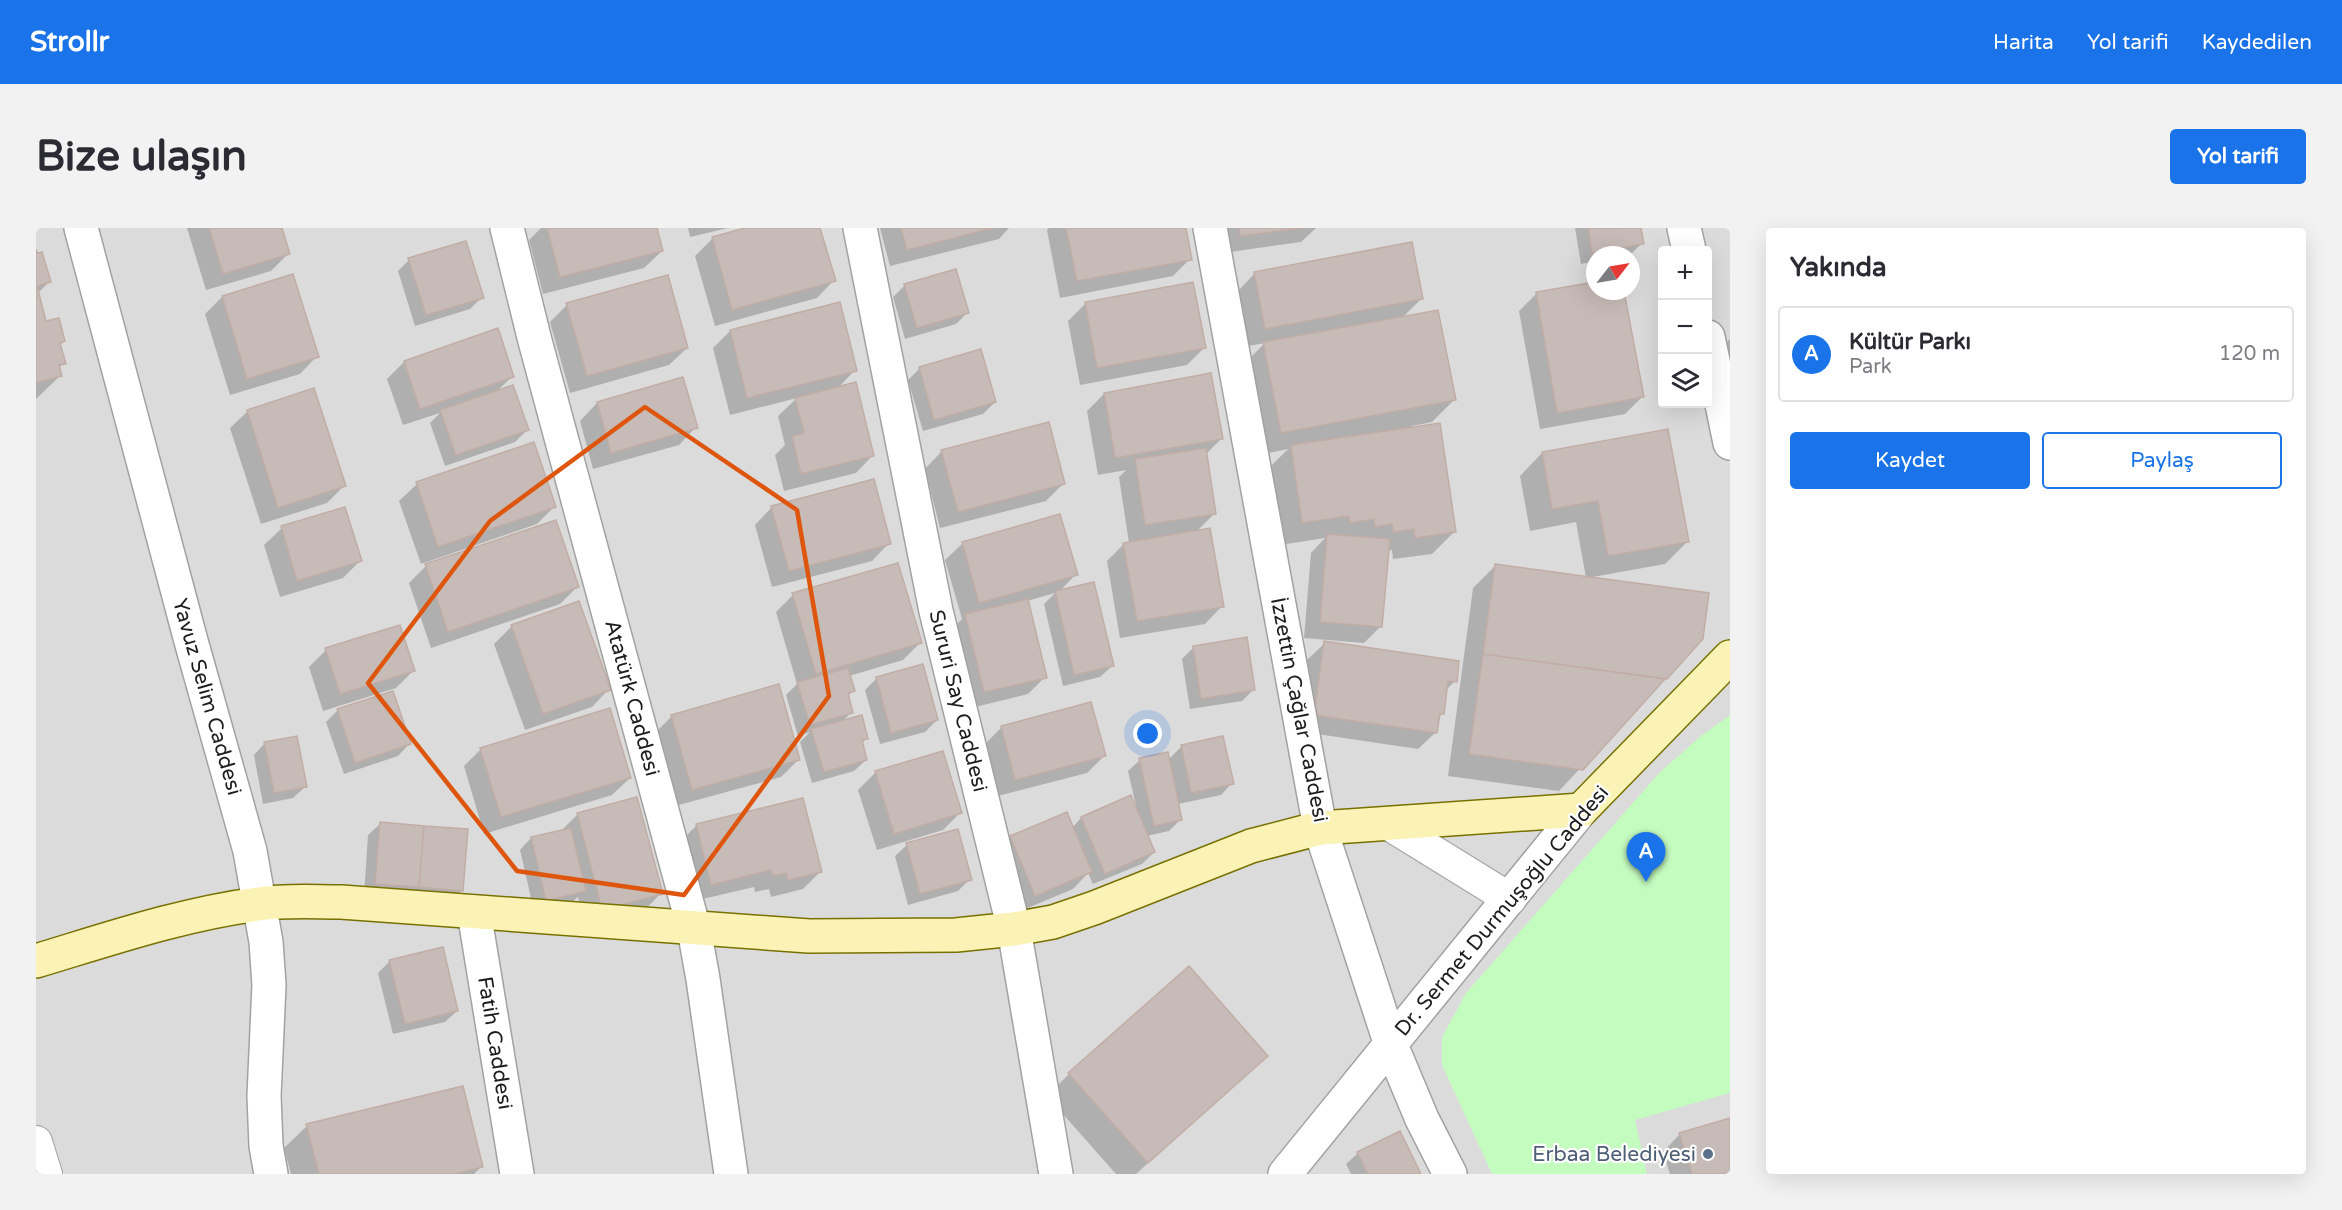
<!DOCTYPE html>
<html lang="tr">
<meta charset="utf-8">
<style>
body{margin:0;font-family:"Varela Round",sans-serif;background:#f2f2f3;color:#2b2b33}
.controls{position:absolute;right:18px;top:18px;display:grid;overflow:hidden;border-radius:6px;box-shadow:0 6px 24px #0002}
.controls button{width:54px;height:54px;display:grid;place-items:center;padding:0;border:0;border-bottom:2px solid #e1e1e2;background:#fff;color:#2b2b33;font:30px sans-serif}
.compass{position:absolute;left:1550px;top:18px;width:54px;height:54px;border-radius:50%;background:#fff;box-shadow:0 6px 24px #0002;rotate:59deg}
.you{position:absolute;left:1112px;top:506px;width:21px;height:21px;margin:-15px;border:4px solid #fff;border-radius:50%;background:#1a73e8;box-shadow:0 0 0 9px #1a73e833}
.badge{display:grid;place-items:center;width:39px;height:39px;border-radius:50%;background:#1a73e8;color:#fff;font-size:20px;font-weight:700}
.pin{position:absolute;translate:-50% -50px;filter:drop-shadow(0 2px 3px #0008)}
.pin::after{content:'';position:absolute;top:32px;width:21px;height:18px;background:inherit;clip-path:polygon(0 0,100% 0,50% 100%)}
.list{margin:0;padding:0;list-style:none}
h2{display:flex;justify-content:space-between;align-items:center;height:78px;margin:0;padding:0 24px;font-size:26px}
h2 small{font-size:20px;font-weight:400;color:#7c7c81}
.list li{display:grid;grid-template-columns:39px 1fr auto;gap:18px;align-items:center;box-sizing:border-box;height:96px;margin:0 12px 12px;padding:0 12px;border:2px solid #e1e1e2;border-radius:6px}
.list b{display:block;font-size:22px;white-space:nowrap}
.list p{margin:0;font-size:20px;white-space:nowrap;color:#7c7c81}
.list em{font-size:20px;font-style:normal;color:#7c7c81}
.actions{display:flex;gap:12px;padding:18px 24px}
.actions a{flex:1;padding:14px 0;border:2px solid #1a73e8;border-radius:6px;text-align:center;font-size:21px;color:#1a73e8}
.actions .main{background:#1a73e8;color:#fff}
.icon{flex:none;width:33px;height:33px;fill:none;stroke:currentColor;stroke-width:2;stroke-linecap:round;stroke-linejoin:round}
.map{position:relative;flex:none;width:1694px;height:946px;overflow:hidden;border-radius:6px}
header{display:flex;align-items:center;gap:36px;box-sizing:border-box;height:84px;padding:0 30px;background:#1a73e8;color:#fff}
header strong{font-size:28px}
nav{display:flex;gap:33px;margin-inline-start:auto;font-size:21px}
.intro{display:flex;align-items:center;justify-content:space-between;box-sizing:border-box;height:144px;padding:0 36px}
h1{margin:0;font-size:42px}
.button{padding:15px 27px;border-radius:6px;background:#1a73e8;color:#fff;font-size:21px;font-weight:700}
main{display:flex;gap:36px;padding:0 36px}
aside{flex:1;background:#fff;border-radius:6px;box-shadow:0 6px 24px #0002}
.map>svg:first-child{display:block}
.residential{fill:#dcdbdb;fill-rule:evenodd}
.park{fill:#c4fbbf}
.shadow{fill:#0003}
.building{fill:#c7bbb7;stroke:#c1ada5;stroke-width:1.5}
.lines{fill:none;stroke-linecap:round;stroke-linejoin:round}
.minor-casing{stroke:#a2a2a2;stroke-width:34}
.tertiary-casing{stroke:#a2a2a2;stroke-width:36}
.secondary-casing{stroke:#787102;stroke-width:36}
.minor{stroke:#fff;stroke-width:32}
.tertiary{stroke:#fff;stroke-width:33}
.secondary{stroke:#fbf3b5;stroke-width:33}
.marked{fill:none;stroke:#de560d;stroke-width:4.5;stroke-linejoin:round}
.service-dot{fill:#5c6f8a;stroke:#fff;stroke-width:2}
.labels{text-anchor:middle;dominant-baseline:central;stroke-width:4.5;stroke-linejoin:round;paint-order:stroke}
.street-label{font-size:21px;fill:#1e1e1e;stroke:#fff}
.service-label{font-size:21px;fill:#4e5e75;stroke:#fff;text-anchor:end}
</style>
<header>
<strong>Strollr</strong>
<nav><a>Harita</a><a>Yol tarifi</a><a>Kaydedilen</a></nav>
</header>
<div class="intro"><h1>Bize ulaşın</h1><a class="button">Yol tarifi</a></div>
<main>
<div class="map">
<svg width="1694" height="946" viewBox="0 0 1694 946">
<rect width="100%" height="100%" fill="#efe9e3"/>
<path class="residential" d="M0,0h1694v946h-1694zM1626,22h46v154h-46zM1559,27h36v36h-36z"/>
<path class="park" d="M1694,487v378l-95,27 12,54h-155l-50,-109v-28l24,-44 194,-221 41,-36z"/>
<path class="shadow" d="M151,0h93l8,26 -17,17 -65,19z
M505,0h115l6,23 -18,17 -101,26 -14,-54z
M652,0h40l-38,9z
M714,0h69l15,52 -17,18 -102,28 -20,-70 17,-17z
M844,0h129l-10,11 -109,27z
M1013,0h135l6,31 -17,17 -113,22 -13,-68z
M1184,0h96l-15,14 -78,11z
M1539,0h64l3,15 -12,12h-35v6l-14,3z
M0,27l13,27 -11,11 7,30 19,18 -5,5 5,17 -6,6 2,7 -24,23z
M373,32l73,37 -12,12 -55,17 -17,-55z
M1219,45l166,26 -19,19 52,82 -22,22 -20,4 43,105 -23,23 -39,5 -1,-9 -5,1 -6,75 -17,17 -60,-5 7,-85 14,-15 -45,7 -11,-77 19,-19 -29,6 -17,-89 23,-23 -17,3 -10,-55z
M1559,55v8h28l19,106 -17,17 -85,15 -21,-118 17,-17z
M869,57l62,28 -11,11 -51,15 -12,-42z
M186,69l95,59 -17,18 -70,21 -25,-81z
M1050,75l118,45 -17,17 -107,20 -12,-64z
M531,77l120,43 -18,17 -99,28 -20,-71z
M694,103l125,39 -18,19 36,66 -17,18 -72,18 -9,-36 10,-10 -7,-29 19,-18 -67,17 -17,-67z
M1694,111v69l-15,-54z
M368,134l109,14 -17,16 31,38 -12,12 -70,24 -15,-43 10,-10 -37,12 -16,-46z
M884,140l75,34 -12,12 -60,17 -15,-51z
M646,151l14,48 -17,18 -86,24 -13,-48 17,-18z
M1068,166l117,45 -15,15 8,60 -18,18 26,74 -17,18 -85,14 -13,-77 17,-17 5,-1 -10,-66 7,-7 -28,5 -11,-64z
M212,183l96,75 -17,17 -66,21 -31,-96z
M906,223l122,32 -18,18 -106,27 -15,-59z
M1506,225l145,89 -22,22 -78,14 114,61 -142,152 -111,-15 25,-188 22,-22 91,12 -10,-56 -46,9 -10,-55z
M381,256l137,23 -17,17 -116,40 -22,-63z
M736,279l117,36 -17,18 -100,26 -17,-62z
M246,300l78,33 -17,17 -63,19 -16,-52z
M927,315l113,31 -17,18 53,74 -12,11 -37,9 -19,-82 11,-11 -28,8 18,76 -17,17 -61,15 -18,-77 13,-13 -17,-59z
M390,338l151,21 -17,17 -129,44 -22,-65z
M757,367l127,48 -17,17 -54,16 4,15 -6,6 5,15 -11,10 26,16 -6,6 5,16 -12,11 -42,12 -12,-41 10,-10 -12,4 -12,-41 11,-11 -21,-72z
M476,398l97,63 -17,18 -67,23 -31,-86z
M1289,415l130,38 -10,10 -3,23 -4,4 -2,14 -18,17 -121,-18 10,-71z
M1158,419l60,42 -12,12 -52,8 -8,-50z
M290,422l87,21 -17,17 -73,23 -14,-44z
M841,450l60,42 -12,12 -45,12 -15,-54z
M302,482l71,34 -11,12 -54,18 -18,-52z
M636,488l127,43 -18,18 -106,29 -20,-73z
M966,499l102,29 -17,17 -89,23 -13,-52z
M1186,510l10,45 -11,12 -43,9 3,15 -12,12 -22,5 7,16 -12,12 -49,20 -5,-11 -15,16 -55,23 -24,-58 17,-17 61,-9 9,-10 55,-12 -8,-35 12,-11h28l13,-13z
M229,515l40,44 -12,11 -30,6 -9,-49z
M445,521l149,29 -18,17 -128,39 -20,-68z
M840,544l84,41 -17,17 -66,20 -19,-60z
M542,586l83,79 -17,18 -59,15 -7,-29 -6,5 -38,9 -14,-61 11,-12 29,-6z
M344,596l82,66 -12,12 -86,-7 4,-60z
M661,597l123,47 -17,17 -32,8 -2,-8 -14,3 -1,-5 -60,14 -14,-59z
M871,617l63,34 -12,12 -50,14 -13,-49z
M354,733l67,50 -12,11 -52,12 -15,-61z
M1230,828l-130,118h-20l-69,-78 22,-22z
M1694,891v55h-60l-7,-22 17,-18z
M271,898l174,41 -7,7h-183l-7,-26z
M1322,925l62,21h-69l-5,-10z"/>
<path class="building" d="M173,0h73l8,26 -67,20z
M511,0h110l6,23 -103,26z
M709,0h75l16,53 -104,29 -20,-73z
M865,0h92l-86,22z
M1030,0h120l6,32 -115,21z
M1203,0h64l-63,8z
M1552,0h53l3,16 -52,9z
M430,13l18,57 -58,17 -18,-57z
M1376,14l11,57 -158,30 -11,-57z
M0,21l1,4 5,-1 9,30 -14,4 9,35 13,-3 6,23 -5,2 6,21 -7,1 3,11 -26,7z
M920,41l13,44 -52,15 -13,-44z
M257,46l26,83 -72,22 -25,-83z
M632,47l20,73 -101,28 -21,-73z
M1157,54l13,66 -109,20 -12,-66z
M1559,54v9h29l20,106 -87,16 -21,-121z
M804,74l17,69 -110,27 -17,-68z
M1402,82l18,90 -175,33 -18,-91z
M462,100l16,49 -94,32 -16,-48z
M945,121l15,53 -62,18 -15,-53z
M1175,145l12,66 -108,19 -11,-65z
M647,149l15,51 -87,25 -14,-51z
M820,154l18,74 -73,18 -9,-38 12,-3 -9,-35z
M477,157l16,45 -73,25 -16,-45z
M278,160l32,98 -68,22 -31,-98z
M1013,194l16,62 -107,28 -17,-62z
M1404,195l16,109 -41,6 -1,-9 -21,3 -1,-8 -17,3 -1,-8 -24,4 -1,-7 -47,7 -11,-78z
M1632,201l21,113 -81,14 -10,-55 -46,8 -10,-57z
M498,214l22,65 -118,40 -22,-65z
M1170,220l10,66 -71,11 -10,-66z
M838,251l17,65 -102,27 -18,-65z
M309,279l17,54 -65,20 -16,-55z
M1024,286l18,61 -99,28 -17,-61z
M520,292l23,67 -131,45 -23,-68z
M1174,300l14,79 -87,14 -14,-78z
M1291,306l63,5 -8,88 -62,-5z
M862,335l24,80 -106,31 -24,-81z
M1459,336l214,29 -6,46 -36,40 -184,-25z
M1058,354l20,84 -40,9 -19,-84z
M992,371l19,79 -63,14 -19,-78z
M543,373l32,89 -68,24 -32,-89z
M364,397l15,46 -75,23 -15,-46z
M1211,409l8,53 -54,9 -8,-53z
M1288,413l135,20 -2,21 -9,-1 -4,33h-4l-3,19 -123,-18z
M1447,426l182,25 -82,91 -114,-16z
M887,436l15,56 -47,13 -15,-56z
M812,440l7,23 -7,2 5,20 -43,12 -13,-43z
M743,456l21,76 -108,30 -21,-75z
M357,463l18,53 -56,19 -18,-54z
M1055,474l15,54 -91,24 -14,-54z
M574,480l21,70 -130,39 -21,-69z
M826,487l6,24 -6,1 5,20 -43,12 -13,-43z
M261,508l10,51 -33,6 -10,-51z
M1187,508l11,48 -43,9 -10,-48z
M907,523l19,62 -68,21 -19,-63z
M1132,524l14,68 -28,6 -15,-68z
M1095,567l24,57 -50,22 -24,-57z
M601,569l26,97 -61,16 -25,-97z
M767,570l19,74 -34,8 -2,-7 -13,3 -2,-6 -60,15 -15,-61z
M1031,584l25,60 -57,24 -25,-60z
M344,594l44,4 -5,61 -44,-3z
M388,598l44,3 -5,62 -44,-4z
M535,600l15,63 -40,10 -15,-64z
M922,601l14,51 -52,14 -14,-51z
M407,719l15,64 -53,13 -16,-64z
M1153,738l79,90 -120,107 -80,-90z
M427,858l20,81 -28,7h-136l-13,-50z
M1694,890v56h-38l-13,-41z
M1364,903l21,43h-53l-11,-22z"/>
<g class="lines">
<g class="minor-casing">
<path id="minor" d="M1351,595l123,76
M0,914l10,32"/>
</g>
<g class="tertiary-casing">
<path id="tertiary" d="M45,0l110,413 59,210 16,91 3,43 -5,111 2,50 5,28
M471,0l28,113 159,588 9,50 28,195
M824,0l76,383 78,318 42,245
M1174,0l110,600 71,217 31,74 28,55
M1648,0l5,22
M1672,109l22,106
M438,684l43,262
M1249,946l296,-364"/>
</g>
<g class="secondary-casing">
<path id="secondary" d="M0,733c73,-22 146,-47 222,-57 28,-4 56,-2 83,-2l468,34 147,-1 58,-6 39,-7 41,-14 157,-62 69,-18 261,-18 149,-153"/>
</g>
<use href="#minor" class="minor"/>
<use href="#tertiary" class="tertiary"/>
<use href="#secondary" class="secondary"/>
</g>
<path class="marked" d="M609,179l152,103 32,186 -145,199 -167,-24 -149,-188 122,-162z"/>
<circle class="service-dot" cx="1672" cy="926" r="6"/>
<g class="labels">
<g class="street-label">
<text transform="translate(171 469) rotate(74)">Yavuz Selim Caddesi</text>
<text transform="translate(596 470) rotate(75)">Atatürk Caddesi</text>
<text transform="translate(922 473) rotate(76)">Sururi Say Caddesi</text>
<text transform="translate(1263 482) rotate(79)">İzzettin Çağlar Caddesi</text>
<text transform="translate(1466 683) rotate(-50)">Dr. Sermet Durmuşoğlu Caddesi</text>
<text transform="translate(459 815) rotate(81)">Fatih Caddesi</text>
</g>
<g class="service-label">
<text x="1660" y="926">Erbaa Belediyesi</text>
</g>
</g>
</svg>
<div class="controls">
<button>+</button>
<button>−</button>
<button><svg class="icon" aria-label="layers" viewBox="0 0 24 24"><path d="M12 4l9 5-9 5-9-5zM3 14l9 5 9-5"/></svg></button>
</div>
<svg class="compass" viewBox="-18 -18 36 36"><path d="M0-13l5 13h-10z" fill="#e53935"/><path d="M0 13l5-13h-10z" fill="#7c7c81"/></svg>
<div class="you"></div>
<div class="pin badge" style="left:1610px;top:654px">A</div>
</div>
<aside>
<h2>Yakında<small></small></h2>
<ul class="list">
<li><span class="badge">A</span><div><b>Kültür Parkı</b><p>Park</p></div><em>120 m</em></li>
</ul>
<div class="actions"><a class="main">Kaydet</a><a>Paylaş</a></div>
</aside>
</main>
